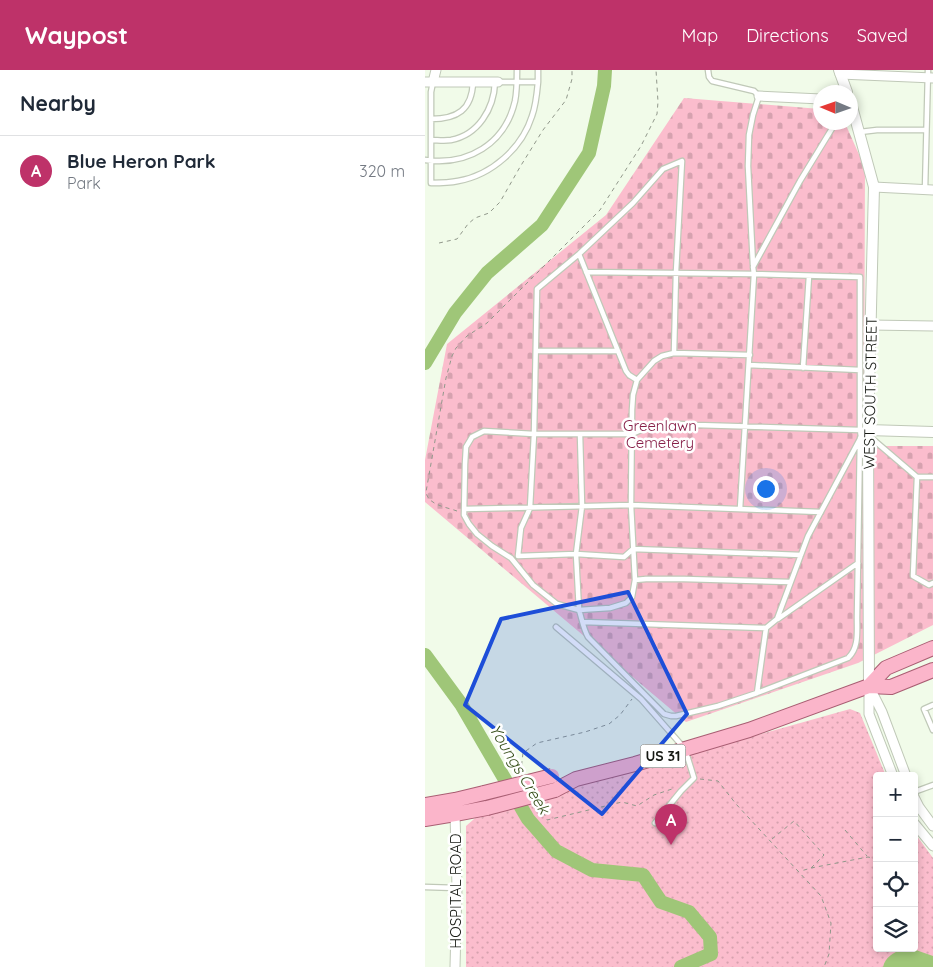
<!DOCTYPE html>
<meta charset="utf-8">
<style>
body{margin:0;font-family:Quicksand,sans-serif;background:#f2f2f3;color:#1f2937}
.controls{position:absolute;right:15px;bottom:15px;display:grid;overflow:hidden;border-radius:5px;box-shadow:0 2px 8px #0003}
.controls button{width:45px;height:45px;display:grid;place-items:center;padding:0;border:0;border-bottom:1px solid #e0e1e3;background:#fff;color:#1f2937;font:25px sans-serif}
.compass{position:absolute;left:388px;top:15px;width:45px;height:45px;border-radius:50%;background:#fff;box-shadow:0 2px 8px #0003;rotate:272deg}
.you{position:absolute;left:340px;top:418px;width:18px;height:18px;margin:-12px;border:4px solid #fff;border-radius:50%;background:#1a73e8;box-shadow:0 0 0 8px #1a73e833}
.badge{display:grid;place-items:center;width:32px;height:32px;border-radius:50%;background:#be3269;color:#fff;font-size:16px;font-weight:700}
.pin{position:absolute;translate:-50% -41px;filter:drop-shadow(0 1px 2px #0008)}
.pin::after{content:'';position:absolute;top:26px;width:18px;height:15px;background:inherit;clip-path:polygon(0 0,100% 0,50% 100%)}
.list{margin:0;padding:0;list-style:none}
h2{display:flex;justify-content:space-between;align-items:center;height:65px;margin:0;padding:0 20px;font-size:21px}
h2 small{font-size:16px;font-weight:400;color:#747a83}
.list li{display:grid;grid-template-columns:32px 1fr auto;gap:15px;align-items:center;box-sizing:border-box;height:70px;padding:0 20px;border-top:1px solid #e0e1e3}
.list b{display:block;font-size:19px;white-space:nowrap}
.list p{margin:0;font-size:16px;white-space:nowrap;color:#747a83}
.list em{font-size:16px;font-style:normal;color:#747a83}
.icon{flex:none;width:28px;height:28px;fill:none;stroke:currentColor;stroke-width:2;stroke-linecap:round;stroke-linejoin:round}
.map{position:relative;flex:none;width:508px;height:897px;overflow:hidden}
header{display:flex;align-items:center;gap:30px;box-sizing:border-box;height:70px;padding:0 25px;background:#be3269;color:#fff}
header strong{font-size:24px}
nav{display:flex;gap:28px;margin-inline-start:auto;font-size:18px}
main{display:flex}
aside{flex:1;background:#fff}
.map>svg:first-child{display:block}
.cemetery{fill:url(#cemetery-stones)}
.park{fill:url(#park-dots)}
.water{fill:#9fc678}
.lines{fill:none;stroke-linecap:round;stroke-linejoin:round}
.river{stroke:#9fc678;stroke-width:14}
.service-casing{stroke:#c0c9b8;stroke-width:7}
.minor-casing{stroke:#c0c9b8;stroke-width:11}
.tertiary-casing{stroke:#c0c9b8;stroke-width:12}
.primary-casing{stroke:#a95e73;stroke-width:16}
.path{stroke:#91988b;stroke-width:1;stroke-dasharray:4 4;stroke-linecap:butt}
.service{stroke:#fff;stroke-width:4.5}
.minor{stroke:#fff;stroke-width:9}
.tertiary{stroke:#fff;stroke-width:10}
.primary{stroke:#fbb5ca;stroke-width:14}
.primary-bridge-casing{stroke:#a95e73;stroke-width:16;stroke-linecap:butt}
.primary-bridge{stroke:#fbb5ca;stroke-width:14}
.marked{fill:#1d4ed8;fill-opacity:0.2;stroke:#1d4ed8;stroke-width:4;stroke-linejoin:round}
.labels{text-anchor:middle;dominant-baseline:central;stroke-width:5;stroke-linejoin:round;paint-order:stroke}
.shield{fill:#fff;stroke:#5b5d59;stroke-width:1}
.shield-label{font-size:14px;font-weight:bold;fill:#151812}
.street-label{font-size:15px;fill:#151812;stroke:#fff}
.park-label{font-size:15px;fill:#871f48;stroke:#fff}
.water-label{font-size:16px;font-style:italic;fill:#37501a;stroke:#fff}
</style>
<header>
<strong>Waypost</strong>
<nav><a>Map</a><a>Directions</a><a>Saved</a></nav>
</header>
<main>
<aside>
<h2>Nearby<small></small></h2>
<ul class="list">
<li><span class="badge">A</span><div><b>Blue Heron Park</b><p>Park</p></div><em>320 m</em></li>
</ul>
</aside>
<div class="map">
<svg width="508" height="897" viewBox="0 0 508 897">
<defs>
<pattern id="cemetery-stones" width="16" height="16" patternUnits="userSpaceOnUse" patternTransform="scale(1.25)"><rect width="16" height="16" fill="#fbbdcd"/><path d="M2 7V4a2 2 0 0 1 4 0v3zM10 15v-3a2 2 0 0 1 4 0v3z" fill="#d6a2af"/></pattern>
<pattern id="park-dots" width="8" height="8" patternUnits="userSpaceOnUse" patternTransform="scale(1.25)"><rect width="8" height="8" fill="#fbbdcd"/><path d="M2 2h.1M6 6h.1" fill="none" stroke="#d6a2af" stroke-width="1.8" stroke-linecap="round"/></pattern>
</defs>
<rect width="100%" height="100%" fill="#f1fbe9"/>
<path class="cemetery" d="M259,28l136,11 1,13 24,1 20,45 -1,278h69v179l-75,38 -172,59 -261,-220v-42l22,-116 159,-129z"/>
<path class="park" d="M425,639l10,4 26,63h-9v172h37v-116l19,26v109h-467v-141l15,-13z"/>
<path class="water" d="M478,879h10l20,7v11h-50c2,-10 11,-15 20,-18z"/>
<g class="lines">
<path class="river" d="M0,293l30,-50 32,-40 55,-48 47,-72 15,-67 1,-16
M0,585l36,49 67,115 28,32 36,19 51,5 18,27 28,10 21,25 1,17 -30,13"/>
<g class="service-casing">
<path id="service" d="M283,0l1,7 3,4 42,10 5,5 -6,19 -4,20 -1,31 5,99
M8,12l-2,10v91c9,0 18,0 27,-2 34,-6 64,-33 74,-65 4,-11 5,-23 6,-34
M73,12h40v-12
M6,49c26,0 41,-9 42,-37
M435,62l17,-2h49
M6,70c6,0 13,1 20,0 27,-5 43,-31 44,-58
M0,90c43,6 80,-16 90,-59 2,-10 2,-21 2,-31
M500,120l3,-120
M154,184l47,117 3,4 8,5
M161,202l168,2 106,3v153l1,7 -53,99 -31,83 -11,9 -9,65 -39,13 -42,10h-5l-7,-2 -76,-77c-5,-9 -6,-18 -9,-27l-22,-6 -24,-19 -22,-27 -19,-12 -15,-12 -8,-10 -5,-9 1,-51 1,-17 6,-10 12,-6 50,3h98l18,-8 30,-2 16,1 164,5h7
M111,281h82
M249,283l76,2
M324,295l111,5
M378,298l6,-92
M444,366l48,41h16
M492,407l-4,99 16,9 4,-2
M39,439l167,-4 190,7
M315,439l14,-235 -1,-7 47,-86 36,-59
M93,486l3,-28 9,-20 4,-74 3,-145 42,-35 54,-51 30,-34 19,-8 -6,111 -2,81 -12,3 -8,5 -17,19 -4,15 -1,15 -1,95 4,75 -3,17 -6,6 -16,5 -31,2 -3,-56 6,-48 -2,-72
M93,486l58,-2 48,3 9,-8 168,6
M210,510l11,-1h38l106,3
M353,549l80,-56
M158,552l183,6
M131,557l85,72 44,50 9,29 -13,13 -26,32
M332,623l91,-35c11,-10 9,-26 9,-40l3,-180
M508,635l-9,4 9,21
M489,722l19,-7
M0,817l32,1"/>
</g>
<g class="minor-casing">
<path id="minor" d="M415,4l93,4
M0,12h73
M8,12l3,-12
M334,26l62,3
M449,117l59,3
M446,255l62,1
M444,616l13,26 24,64
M444,619v25l24,62
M489,727l5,10 14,19
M489,753l19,23
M30,897l2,-79 -2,-74"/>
</g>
<g class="tertiary-casing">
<path id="tertiary" d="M414,0l8,22
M426,33l23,84 -6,243 1,256
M443,360l65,2"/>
</g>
<g class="primary-casing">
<path id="primary" d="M444,616l17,-18 47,-20
M130,720l21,-11 59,-15 114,-34 120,-44 22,1 42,-17
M0,735l30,-5 29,-7
M0,749l30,-5 32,-6"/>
</g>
<path class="path" d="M14,173l18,-4 11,-15 7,-6 14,-5 11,-11 20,-35 23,-37 23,-30 6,-21v-9
M32,441c-11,-4 -29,-6 -31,-19l20,-114 6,-22 4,-8 11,-12 20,-13 113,-113 41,-64 16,-32 1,-12 -2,-32
M97,703l-1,-3 2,-17 14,-10 48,-11 24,-8 11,-9 12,-16
M275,709l18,2 18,23 85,92 10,27 -2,31 -5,13
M115,735l7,15 75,-18 15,4 17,-11 21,-7
M420,760l22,26
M347,769l22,-18 30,34 -13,13 -10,3
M386,798l57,-11 9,2
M489,799h1"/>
<use href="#service" class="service"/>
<use href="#minor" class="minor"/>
<use href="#tertiary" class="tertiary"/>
<use href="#primary" class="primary"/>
<g class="primary-bridge-casing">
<path id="primary-bridge" d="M59,723l68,-17
M62,738l68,-18"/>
</g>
<use href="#primary-bridge" class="primary-bridge"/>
</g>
<path class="marked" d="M203,522l59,122 -85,100 -137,-109 36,-86z"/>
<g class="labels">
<rect class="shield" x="215.5" y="674.5" width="45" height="23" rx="4"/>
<g class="shield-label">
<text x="238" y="686">US 31</text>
</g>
<g class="street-label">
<text transform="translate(445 323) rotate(-89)">WEST SOUTH STREET</text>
<text transform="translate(30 821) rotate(-90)">HOSPITAL ROAD</text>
</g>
<g class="park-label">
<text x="235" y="355">Greenlawn<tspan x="235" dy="17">Cemetery</tspan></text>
</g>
<g class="water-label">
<text transform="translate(95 699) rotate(59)">Youngs Creek</text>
</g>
</g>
</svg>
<div class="controls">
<button>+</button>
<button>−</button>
<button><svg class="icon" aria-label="locate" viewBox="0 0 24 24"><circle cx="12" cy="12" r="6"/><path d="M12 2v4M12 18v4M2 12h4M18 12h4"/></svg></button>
<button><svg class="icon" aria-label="layers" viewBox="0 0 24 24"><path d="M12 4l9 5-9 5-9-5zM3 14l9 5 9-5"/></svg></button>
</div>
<svg class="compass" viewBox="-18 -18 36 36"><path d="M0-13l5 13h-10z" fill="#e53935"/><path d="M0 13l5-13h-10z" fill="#747a83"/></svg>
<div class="you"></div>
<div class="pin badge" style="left:246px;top:775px">A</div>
</div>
</main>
